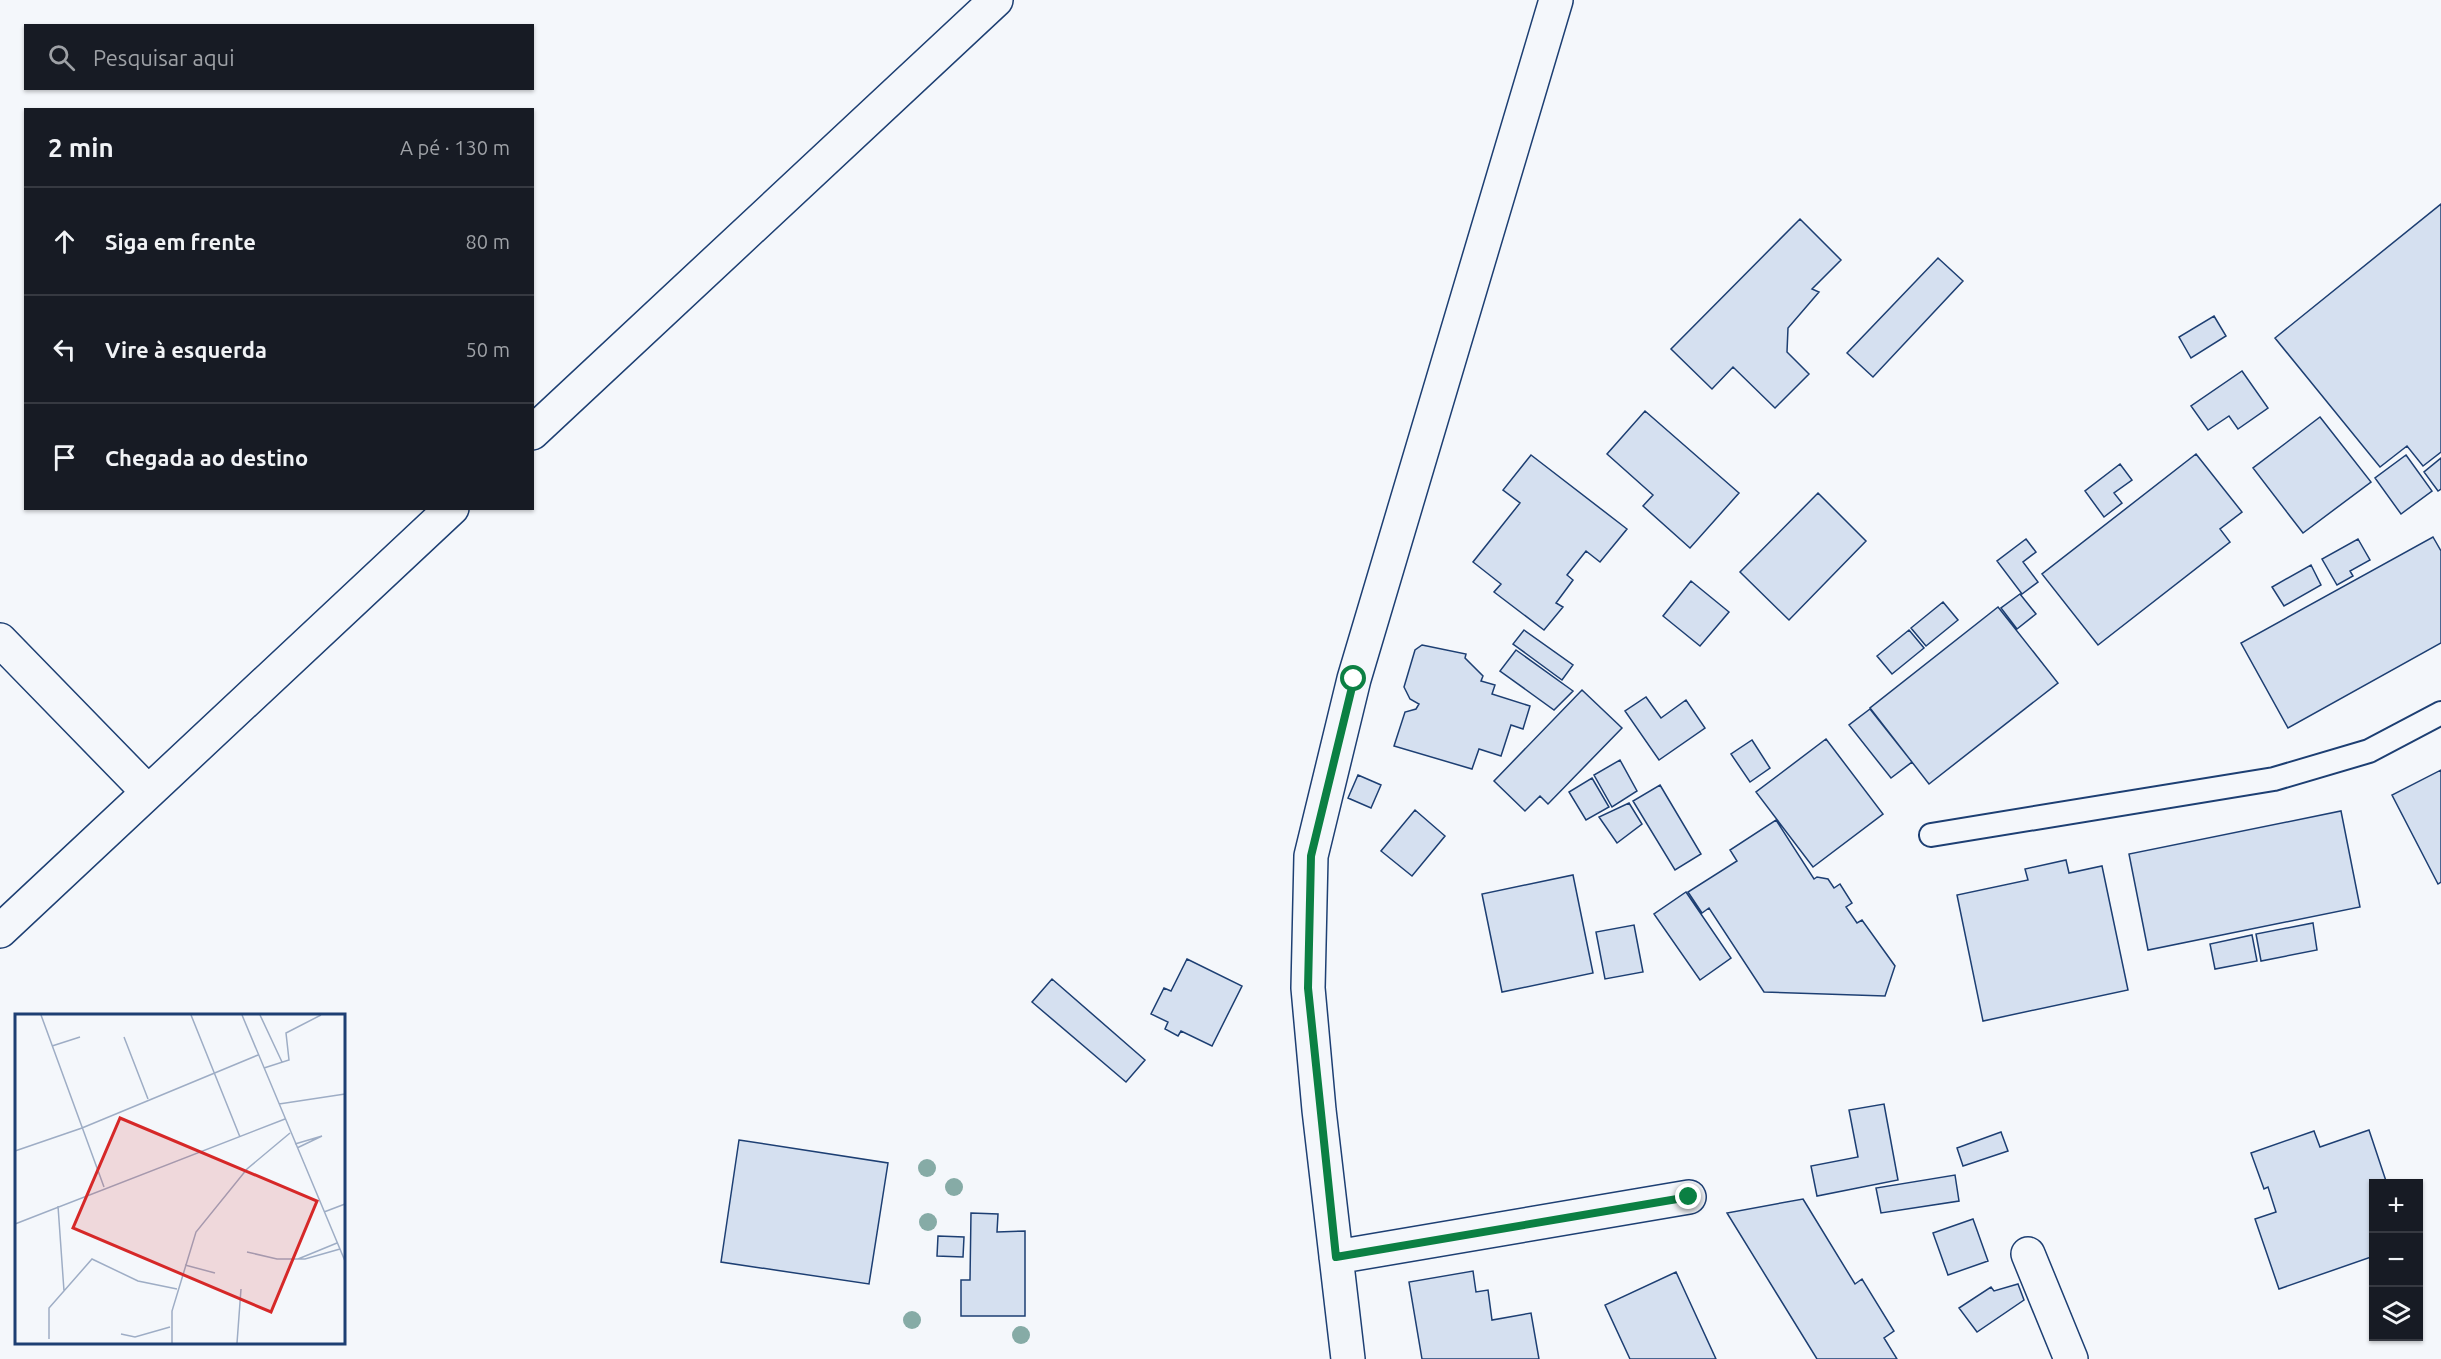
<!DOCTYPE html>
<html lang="pt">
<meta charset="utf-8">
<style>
body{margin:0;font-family:Ubuntu,sans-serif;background:#242831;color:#f1f3f6}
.controls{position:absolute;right:18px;bottom:18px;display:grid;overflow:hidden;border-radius:0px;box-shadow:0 2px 4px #0004}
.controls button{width:54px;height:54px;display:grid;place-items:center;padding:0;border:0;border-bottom:2px solid #363941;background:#171b24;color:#f1f3f6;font:30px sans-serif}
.stop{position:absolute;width:18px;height:18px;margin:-14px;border:4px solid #0b8043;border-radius:50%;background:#fff}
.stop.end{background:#0b8043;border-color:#fff;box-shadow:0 2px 6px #0008}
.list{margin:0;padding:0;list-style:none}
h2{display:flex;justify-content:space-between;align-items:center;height:78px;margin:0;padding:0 24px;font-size:26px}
h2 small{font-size:20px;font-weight:400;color:#9ea1a6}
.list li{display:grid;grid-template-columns:39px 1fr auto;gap:18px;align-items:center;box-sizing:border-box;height:108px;padding:0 24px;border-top:2px solid #363941}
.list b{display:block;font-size:22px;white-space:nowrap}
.list em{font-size:20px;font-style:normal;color:#9ea1a6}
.icon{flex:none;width:33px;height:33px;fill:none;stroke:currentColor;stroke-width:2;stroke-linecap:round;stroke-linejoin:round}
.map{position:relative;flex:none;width:2441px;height:1359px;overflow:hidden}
.search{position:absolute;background:#171b24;box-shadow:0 2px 4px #0004;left:24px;top:24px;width:510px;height:66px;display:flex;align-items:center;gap:15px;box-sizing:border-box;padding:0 21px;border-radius:0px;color:#9ea1a6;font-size:22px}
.panel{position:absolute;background:#171b24;box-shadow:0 2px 4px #0004;left:24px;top:108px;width:510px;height:402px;border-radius:0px}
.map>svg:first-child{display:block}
.building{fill:#d5e0f0;stroke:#1d3f73;stroke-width:1.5}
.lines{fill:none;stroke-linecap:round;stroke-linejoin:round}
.service-casing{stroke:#1d3f73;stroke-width:26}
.minor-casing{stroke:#1d3f73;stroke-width:36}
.service{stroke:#f4f7fb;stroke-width:22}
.minor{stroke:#f4f7fb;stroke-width:33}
.tree{fill:#86aba6}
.route{stroke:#0b8043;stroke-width:8}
.inset-road{fill:none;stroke:#9eadc5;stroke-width:1.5}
.view{fill:#d62828;fill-opacity:0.15;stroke:#d62828;stroke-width:3}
.inset-edge{fill:none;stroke:#1d3f73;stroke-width:3}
</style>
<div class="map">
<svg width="2441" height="1359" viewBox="0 0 2441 1359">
<rect width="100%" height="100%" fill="#f4f7fb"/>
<path class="building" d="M2441,204v248l-18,14 -16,-20 -27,21 -105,-129z
M1800,219l41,41 -29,29 7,3 -31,36 -1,24 22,22 -34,34 -42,-41 -21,22 -41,-40z
M1938,258l25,23 -90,96 -26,-24z
M2214,316l12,20 -35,22 -12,-21z
M2242,371l26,37 -30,21 -9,-13 -21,14 -17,-24z
M1645,411l94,82 -49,55 -47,-42 10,-11 -46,-41z
M2320,417l51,65 -68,51 -50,-65z
M2196,454l46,58 -22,17 10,13 -132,103 -56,-71z
M1531,455l96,74 -27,33 -14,-11 -19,24 6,5 -17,23 7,4 -19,23 -50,-38 7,-8 -28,-22 47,-59 -17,-13z
M2406,455l26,36 -31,23 -26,-36z
M2441,458v31l-3,2 -14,-19z
M2120,464l12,16 -18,13 8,10 -18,14 -19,-26z
M1818,493l48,48 -77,79 -49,-48z
M2433,537l8,14v92l-153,85 -47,-85z
M2026,539l10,13 -13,10 15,20 -16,12 -25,-33z
M2358,539l12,21 -20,11 3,5 -16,9 -15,-26z
M2311,565l10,20 -37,21 -12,-19z
M1691,581l38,31 -29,34 -37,-30z
M2020,594l16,20 -19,15 -16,-21z
M1943,602l15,18 -32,26 -15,-18z
M1998,607l60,76 -129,101 -59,-76z
M1524,630l49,35 -11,15 -49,-36z
M1909,630l15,18 -32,26 -15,-18z
M1422,645l44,9 -1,4 18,18 -2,5 14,4 -3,9 38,12 -7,23 -12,-4 -10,31 -22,-7 -7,20 -78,-23 11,-34 11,-3 3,-5 -9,-5 -6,-12 11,-37z
M1516,650l57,41 -19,19 -54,-39z
M1582,690l40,38 -74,76 -8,-8 -15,15 -31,-30z
M1646,697l15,21 25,-18 19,28 -46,32 -34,-49z
M1870,709l42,53 -21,16 -42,-53z
M1826,739l57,75 -70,53 -57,-75z
M1752,740l18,28 -20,14 -19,-28z
M1620,760l17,31 -25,16 -18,-32z
M2441,770v112l-3,2 -46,-89z
M1358,775l23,10 -10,23 -23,-10z
M1592,778l17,29 -23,13 -17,-28z
M1660,785l41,69 -26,16 -42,-69z
M1629,803l13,21 -25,19 -18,-26z
M1415,810l30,26 -33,40 -31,-25z
M2341,811l19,96 -212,43 -19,-96z
M1776,820l38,59 3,-2 11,2 6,9 6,-4 12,19 -6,4 11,16 5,-3 33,46 -10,30 -121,-4 -55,-84 -7,5 -14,-21 49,-31 -7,-11z
M2066,860l3,13 33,-7 26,124 -145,31 -26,-126 71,-15 -3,-11z
M1573,875l20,98 -91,19 -20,-98z
M1686,892l45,66 -31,22 -46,-66z
M2313,923l4,27 -56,11 -5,-27z
M1634,925l9,47 -38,7 -9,-47z
M2252,935l5,26 -42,8 -5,-25z
M1187,959l55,27 -30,60 -31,-15 -3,5 -13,-7 3,-7 -17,-8 13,-26 7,3z
M1052,979l93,81 -19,22 -94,-80z
M1884,1104l14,76 -81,16 -6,-30 47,-9 -9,-47z
M2369,1130l18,54h-13v72l-95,33 -24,-70 21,-7 -8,-25 -4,2 -13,-36 63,-22 6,16z
M2001,1132l7,19 -45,15 -6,-18z
M739,1140l149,23 -19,121 -148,-22z
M1955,1175l4,26 -78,12 -5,-25z
M1803,1199l52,85 7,-5 32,52 -10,7 13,21h-80l-90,-146z
M971,1213l27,1 -1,18 28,-1v85h-64v-36h9z
M1973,1219l15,42 -40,14 -15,-42z
M938,1236l26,1 -1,20 -26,-1z
M1473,1271l3,21 12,-2 4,30 39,-7 8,46h-117l-13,-77z
M1676,1272l40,87h-86l-25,-54z
M2018,1284l6,16 -47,32 -18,-24 32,-21 3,4z"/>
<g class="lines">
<g class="service-casing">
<path id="service" d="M1931,835l343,-56 95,-28 72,-38"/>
</g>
<g class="minor-casing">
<path id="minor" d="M532,433l464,-433
M0,640l148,152
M0,931l452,-423
M2028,1254l43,105
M1336,1257l353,-60
M1348,1359l-29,-249 -11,-122 3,-132 43,-177 202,-679"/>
</g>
<use href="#service" class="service"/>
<use href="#minor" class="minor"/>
</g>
<g class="tree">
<circle cx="927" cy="1168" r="9"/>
<circle cx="954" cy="1187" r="9"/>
<circle cx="928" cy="1222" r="9"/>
<circle cx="912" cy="1320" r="9"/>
<circle cx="1021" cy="1335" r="9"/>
</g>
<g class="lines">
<path class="route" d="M1354,679l-43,177 -3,132 28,269 353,-60"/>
</g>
<g transform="translate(15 1014)">
<rect width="330" height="330" fill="#f4f7fb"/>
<path class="inset-road" d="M26,1l63,172M176,1l49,122M227,1l103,246M245,1l22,47M109,23l24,62M37,32l28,-9M249,54l25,-8 -3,-27 35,-18M264,90l66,-10M280,130l27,-8M282,134l25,-12M0,137l67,-23 176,-73M43,192l6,85M309,198l21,-8M0,210l270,-105M232,238l30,7h28l35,-10M283,245l39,-16M170,251l30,8M106,320l14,3 35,-10M34,325v-31l43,-49 46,22 39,8M157,329v-32l24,-79 51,-63 43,-36M222,329l4,-54"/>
<path class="view" d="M105,104l197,83 -46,111 -198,-84z"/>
<rect width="330" height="330" class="inset-edge"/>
</g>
</svg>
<div class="controls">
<button>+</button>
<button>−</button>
<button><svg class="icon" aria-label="layers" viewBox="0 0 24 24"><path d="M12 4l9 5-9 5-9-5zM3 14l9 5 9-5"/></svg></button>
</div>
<div class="stop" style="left:1354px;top:679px"></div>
<div class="stop end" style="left:1689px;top:1197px"></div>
<div class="search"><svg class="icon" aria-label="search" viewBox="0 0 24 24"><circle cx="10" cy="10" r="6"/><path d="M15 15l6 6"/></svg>Pesquisar aqui</div>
<section class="panel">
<h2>2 min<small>A pé · 130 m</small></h2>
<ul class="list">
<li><svg class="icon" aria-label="ahead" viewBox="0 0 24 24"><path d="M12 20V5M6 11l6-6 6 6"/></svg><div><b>Siga em frente</b></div><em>80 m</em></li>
<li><svg class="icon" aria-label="left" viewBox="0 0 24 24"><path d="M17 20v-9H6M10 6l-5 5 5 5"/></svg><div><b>Vire à esquerda</b></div><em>50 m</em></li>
<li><svg class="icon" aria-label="arrive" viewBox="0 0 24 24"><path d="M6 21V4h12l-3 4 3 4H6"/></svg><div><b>Chegada ao destino</b></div></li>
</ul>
</section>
</div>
